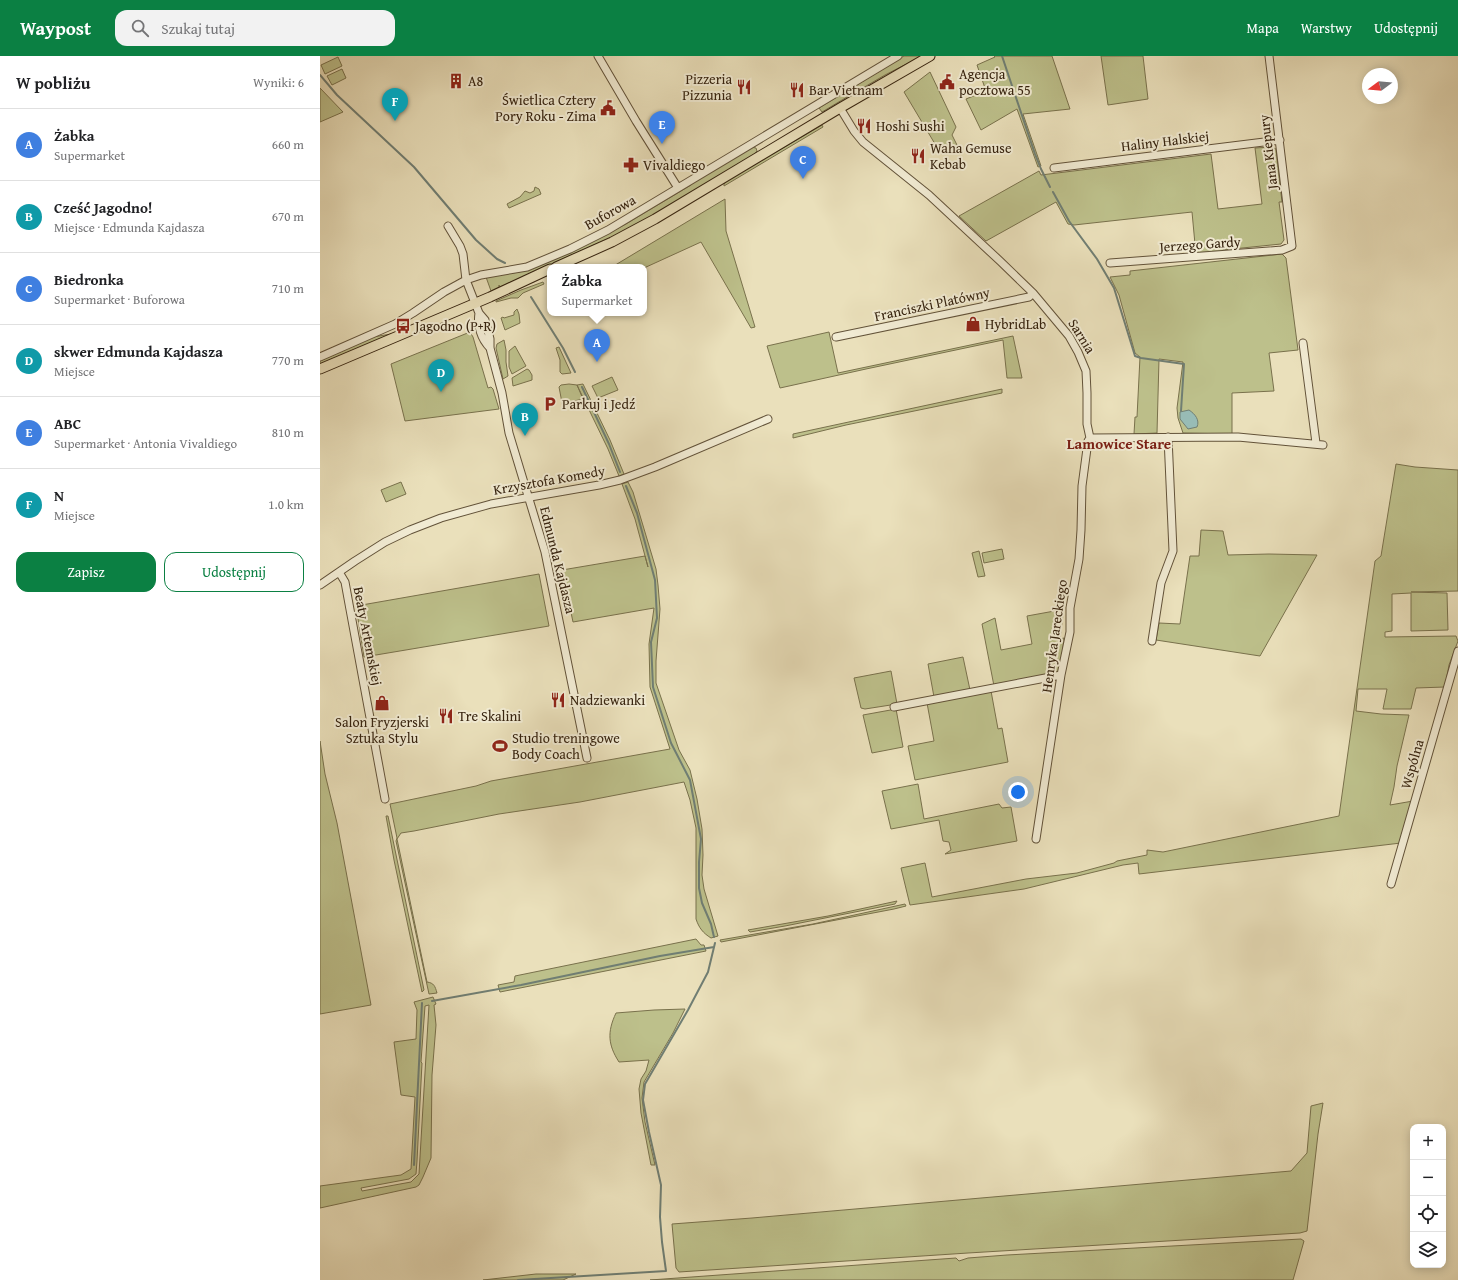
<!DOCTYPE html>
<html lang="pl">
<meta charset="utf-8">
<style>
body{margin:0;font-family:"Gentium Book Plus",serif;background:#f2f2f2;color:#202124}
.controls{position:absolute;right:12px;bottom:12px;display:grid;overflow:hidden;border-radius:8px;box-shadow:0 2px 10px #0003}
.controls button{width:36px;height:36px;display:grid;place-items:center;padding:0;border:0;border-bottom:1px solid #e0e0e0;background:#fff;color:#202124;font:20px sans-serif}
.compass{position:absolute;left:1042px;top:12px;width:36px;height:36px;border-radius:50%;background:#fff;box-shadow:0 2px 10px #0003;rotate:254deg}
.you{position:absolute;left:698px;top:736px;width:14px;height:14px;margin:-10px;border:3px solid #fff;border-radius:50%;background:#1a73e8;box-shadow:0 0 0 6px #1a73e833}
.badge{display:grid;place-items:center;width:26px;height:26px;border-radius:50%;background:#0b8043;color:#fff;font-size:13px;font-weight:700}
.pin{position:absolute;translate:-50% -33px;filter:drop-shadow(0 1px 2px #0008)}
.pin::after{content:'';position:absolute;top:21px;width:14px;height:12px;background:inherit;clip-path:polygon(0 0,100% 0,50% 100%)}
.popup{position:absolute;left:227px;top:208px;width:100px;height:52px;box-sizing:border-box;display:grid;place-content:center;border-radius:8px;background:#fff;filter:drop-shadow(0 1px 3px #0005);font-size:13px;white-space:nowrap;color:#757577}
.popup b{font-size:15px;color:#202124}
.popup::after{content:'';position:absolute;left:50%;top:100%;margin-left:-8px;border:8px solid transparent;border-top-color:#fff}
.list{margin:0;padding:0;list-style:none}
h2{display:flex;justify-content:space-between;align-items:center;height:52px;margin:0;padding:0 16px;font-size:17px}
h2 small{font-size:13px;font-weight:400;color:#757577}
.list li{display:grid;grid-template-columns:26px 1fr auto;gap:12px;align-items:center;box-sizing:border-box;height:72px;padding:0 16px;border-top:1px solid #e0e0e0}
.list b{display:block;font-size:15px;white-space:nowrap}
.list p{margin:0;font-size:13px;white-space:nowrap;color:#757577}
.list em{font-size:13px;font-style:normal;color:#757577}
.actions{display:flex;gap:8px;padding:12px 16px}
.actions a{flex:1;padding:9px 0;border:1px solid #0b8043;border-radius:12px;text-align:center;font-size:14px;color:#0b8043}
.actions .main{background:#0b8043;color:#fff}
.icon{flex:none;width:22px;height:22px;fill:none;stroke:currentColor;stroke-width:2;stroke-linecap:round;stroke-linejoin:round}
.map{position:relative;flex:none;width:1138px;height:1224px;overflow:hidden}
header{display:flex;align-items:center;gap:24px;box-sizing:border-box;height:56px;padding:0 20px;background:#0b8043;color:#fff}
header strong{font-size:19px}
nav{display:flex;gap:22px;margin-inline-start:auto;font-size:14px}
.search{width:280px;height:36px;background:#f2f2f2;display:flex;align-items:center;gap:10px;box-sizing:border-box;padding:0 14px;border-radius:12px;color:#757577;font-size:15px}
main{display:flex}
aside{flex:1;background:#fff}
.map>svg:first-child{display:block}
.green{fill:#bdc08b;stroke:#79714c;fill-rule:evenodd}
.water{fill:#98bcb6;stroke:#707e73}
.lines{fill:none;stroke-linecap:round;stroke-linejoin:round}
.stream{stroke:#707e73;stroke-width:2}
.minor-casing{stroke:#625239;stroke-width:9}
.major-casing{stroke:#35220e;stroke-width:11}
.minor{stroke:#f1ebd3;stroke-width:7}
.major{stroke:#eae0bb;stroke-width:9}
.labels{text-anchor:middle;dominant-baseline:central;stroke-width:4;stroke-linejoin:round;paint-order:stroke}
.poi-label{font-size:14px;fill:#35220e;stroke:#f1ebd3;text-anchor:start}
.street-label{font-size:14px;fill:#35220e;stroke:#f1ebd3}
.neighbourhood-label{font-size:15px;font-weight:bold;fill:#7a1f14;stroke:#f1ebd3}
</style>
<header>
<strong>Waypost</strong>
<div class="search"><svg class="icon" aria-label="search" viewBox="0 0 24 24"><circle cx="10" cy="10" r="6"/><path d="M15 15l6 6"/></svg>Szukaj tutaj</div>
<nav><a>Mapa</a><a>Warstwy</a><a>Udostępnij</a></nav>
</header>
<main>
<aside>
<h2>W pobliżu<small>Wyniki: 6</small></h2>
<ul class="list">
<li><span class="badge" style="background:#3f7fe0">A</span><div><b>Żabka</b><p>Supermarket</p></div><em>660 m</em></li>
<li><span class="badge" style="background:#0f9aa8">B</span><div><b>Cześć Jagodno!</b><p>Miejsce · Edmunda Kajdasza</p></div><em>670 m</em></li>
<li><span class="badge" style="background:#3f7fe0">C</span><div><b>Biedronka</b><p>Supermarket · Buforowa</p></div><em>710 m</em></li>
<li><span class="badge" style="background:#0f9aa8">D</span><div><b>skwer Edmunda Kajdasza</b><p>Miejsce</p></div><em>770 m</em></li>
<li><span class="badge" style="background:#3f7fe0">E</span><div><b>ABC</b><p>Supermarket · Antonia Vivaldiego</p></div><em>810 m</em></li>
<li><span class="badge" style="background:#0f9aa8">F</span><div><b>N</b><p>Miejsce</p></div><em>1.0 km</em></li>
</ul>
<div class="actions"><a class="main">Zapisz</a><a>Udostępnij</a></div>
</aside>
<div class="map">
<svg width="1138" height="1224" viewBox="0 0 1138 1224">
<rect width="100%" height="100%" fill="#eae0bb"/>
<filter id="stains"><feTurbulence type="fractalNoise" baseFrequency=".005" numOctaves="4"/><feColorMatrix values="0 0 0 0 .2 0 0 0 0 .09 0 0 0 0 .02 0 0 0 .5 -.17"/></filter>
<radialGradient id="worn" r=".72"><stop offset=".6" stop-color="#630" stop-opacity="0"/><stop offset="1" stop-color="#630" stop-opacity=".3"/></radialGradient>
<path class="green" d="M584,0h18l-37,19 -36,21 -1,-1 -1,2 -25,15 -3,-4z
M674,0h58l18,53 -47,5 18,52 -3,1 -21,-58 -36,21 -15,-31 20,-8 -9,-26 18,-8z
M781,0h42l5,43 -40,6z
M18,1l4,9 -17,8 -4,-9z
M22,13l4,9 -14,7 -5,-9z
M610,16l26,55 -4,8 5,10 -16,9 -37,-62z
M0,32l23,24 -23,10z
M502,69l1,2 -99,59v-2l4,-4z
M431,91l5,1 1,3 -7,7 -103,61 -24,13 -123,55 -1,-2v2l-8,4 -5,-14 33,-5 13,-4 65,-29 29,-15 65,-39 -1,-2z
M951,91l5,2 6,53h-3l5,38 -3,4 -58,6 -1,3 -26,2 -4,-43 -118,13 -6,-1 -12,-22 -70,39 -27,-25 80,-45 2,4 170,-21 7,55 44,-5 -7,-56z
M215,131l4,2 2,5 -32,14 -2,-4 13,-7 5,-6 5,2 4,-2z
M405,143l1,32 29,96 -4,1 -50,-86 -57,26 -32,-1z
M962,198l4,4 12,92 -29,3 5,38 -42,2v41l-49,-1 -5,-15 -1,-10 6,-46 -24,-3 -2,74 -23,1 1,-17h2l3,-60 -5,-4 -16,-58 -9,-18 20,-2v-4z
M223,226l1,2 -21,9 -5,5h-7l-15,4v-1l25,-11z
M197,253l2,5 1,9 -15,7 -4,-12 2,-1 1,1 10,-3v-3z
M150,276l3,5 15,51 3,-1 2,2 6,20 -94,12 -14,-57z
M509,276l9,41 175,-37 9,42h-15l-4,-38 -137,29 -86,19 -13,-42z
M71,278l-71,31v-4l53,-24z
M184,284l2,10v12l2,14 -5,3 -7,-31 1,-4z
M195,290l11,20 -14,8 -3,-7v-16z
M239,291l12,26 -9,1 -2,-2v-12l-4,-12z
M207,313l2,1 3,5v5l-19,6 -1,-8z
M292,321l6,13 -20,8 -6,-12z
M249,328l8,1 6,14 -18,4v3l-2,2 -4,-21 2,-2z
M263,328l27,56 14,34 -5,2 -11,-27 -31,-64z
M682,333v4l-156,32 -53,13v-4z
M1076,408l19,3 43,3v121l-47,1 36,1 1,37 -37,1v-38l-19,1v37l-7,1v5l71,-1 2,5 -9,24 -4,22 -29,1 -5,21h-28l4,-20h-29l-2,22 25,3 28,1 -12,51 -3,21 -4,18 23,-4 -12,42 -262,31 -1,-11 -15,2 -99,24 -114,16 -9,-37 24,-5 7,34 94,-18 51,-6 37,-10 3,-2 30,-6v-5l16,2 176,-36 36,-255 6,-5z
M81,426l5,12 -20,8 -5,-12z
M308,426l5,10 23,77 2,16 2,24 -4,52v22l23,67 11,20 7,29 5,30 1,26 -1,20 2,14 14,47 -7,2c-8,-5 -12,-10 -15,-19v-91l-6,-28 -6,-18 -104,20 -81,12 -85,17 -13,2 -4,6 30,143c7,1 8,4 10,11l-8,1 -33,-153 1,-3 -7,-34 86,-18 15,-5 179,-32 -20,-62 -1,-43 5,-36 -81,14 -11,-52 83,-14 3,11 -13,-48 -13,-35z
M881,474l22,1 5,24 41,-1 48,1 -57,101 -104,-16 3,-17 21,1 10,-68h9z
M682,493l2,10 -20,4 -2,-10z
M659,495l6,25 -7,1 -6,-24z
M219,518l10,52 -185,31 -8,-51z
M740,554l3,4 -3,25 4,-1 -3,30 -4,6 -63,12 -12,-62 13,-6 6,32 31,-6 -5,-28z
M643,601l7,33 -36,7 -6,-33z
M571,615l6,33 -32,5 -4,-1 -7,-30z
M671,635l7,38 4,-1 6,34 -93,18 -7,-34 26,-5 -7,-38z
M576,653l7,38 -31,6 -9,-38z
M0,685l5,33 12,49 34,182 -51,9z
M598,728l6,35 75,-15 3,4 9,-1 6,34 -72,13 6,-4 -2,-8 -6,-1 -4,-21 -48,9 -9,-38z
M66,760h2l36,174 -2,2 -28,-132z
M577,845l-2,3 -110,22 -35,6 -2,-2 80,-14z
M585,848l1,2 -12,3 -173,33 -1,-2 93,-16z
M376,883l5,6h3l2,6 -206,41 -2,-7 16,-3 1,-6z
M113,941l3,7 -2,1 2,20 -4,50 -1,83 -8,19 -4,8 -3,2 -96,21v-22l81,-11 10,-6 4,-72 -14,-2 -7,-53 22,-3 1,-29 -3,-8zM109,949l-10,169 -8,8 -49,9 -1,-3 48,-9 7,-5 1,-13 5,-98 -1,-1 4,-56z
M365,953l-12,24 -29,49 -2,16 3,24 10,43h-4l-10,-52 -2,-24 2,-10 5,-8 3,-11 -30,2c-11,-17 -12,-30 -3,-49l38,-3z
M1003,1047l-5,31 -11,97 -7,2 -332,20 -289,19 -3,-4 -4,-44 80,-6 539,-47 16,-18 4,-47z
M981,1183l3,2 -11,39h-643l306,-22 3,3 9,-3 39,-3z
M216,1218h40l-13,6h-80z"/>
<path class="water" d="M869,354c6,4 11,10 8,17l-9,2 -8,-10v-7z"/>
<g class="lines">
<path class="stream" d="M682,0l33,98 6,15 9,18
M0,19l17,20 77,72 62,73 21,19 8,4
M733,136l16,29 28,38 17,29 21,68 6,2 43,6 -3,47
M211,241l32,51 12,24
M262,331l27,57 11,28
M306,430l11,27 18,67 2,38 -6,24 2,45 18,56 19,37 11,59 -2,23v26l3,15 9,21 3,13
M112,945l89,-16 139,-29 54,-9
M94,1109l8,-162
M198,1224l148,-9 -4,-29 -2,-25 1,-32 -12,-53 -6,-32 2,-16 43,-74 20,-38 7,-29"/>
<g class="minor-casing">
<path id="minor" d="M278,0l38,65 42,67
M520,52l14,23 9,11 66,53 71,66 33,32 36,43 9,16 8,19 1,22v31l3,14
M734,112l226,-28
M128,170l12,20 3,8 3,26 13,33 6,7 5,19v9l12,45 7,40 36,119 42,206
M790,207l172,-13 10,-4 -23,-190
M159,257c-2,13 2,26 11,35
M516,281l193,-40 4,-4
M983,287l13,100
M0,301l75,-33 18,-11 31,-21 22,-12 15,-5 46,-8 43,-18 38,-19 290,-174
M770,382l148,-1 85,8
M19,516l6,10 4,22 36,195
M0,529l35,-24 30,-19 25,-12 31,-12 50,-14 108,-19 21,-5 35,-13 113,-48
M832,585l9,-58 12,-32 -5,-114
M574,651l167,-32
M716,783l25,-164 9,-43v-24l9,-49 2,-29 1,-44 6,-45 2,-3
M1071,828l67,-233"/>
</g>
<g class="major-casing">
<path id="major" d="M236,211l56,-25 43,-23 185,-111 90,-52
M0,313l170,-72 60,-28"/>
</g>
<use href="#minor" class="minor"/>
<use href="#major" class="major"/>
</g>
<defs>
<g id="building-bare" transform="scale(1.2)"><path d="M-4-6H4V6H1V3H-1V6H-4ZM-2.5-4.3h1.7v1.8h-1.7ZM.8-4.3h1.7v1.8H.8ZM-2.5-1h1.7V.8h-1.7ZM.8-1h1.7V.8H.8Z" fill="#8f2418" stroke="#f1ebd3" stroke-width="2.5" paint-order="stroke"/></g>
<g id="civic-bare" transform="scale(1.2)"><path d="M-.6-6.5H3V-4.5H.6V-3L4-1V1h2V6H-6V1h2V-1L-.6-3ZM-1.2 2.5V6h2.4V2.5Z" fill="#8f2418" stroke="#f1ebd3" stroke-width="2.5" paint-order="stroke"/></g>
<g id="restaurant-bare" transform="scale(1.2)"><path d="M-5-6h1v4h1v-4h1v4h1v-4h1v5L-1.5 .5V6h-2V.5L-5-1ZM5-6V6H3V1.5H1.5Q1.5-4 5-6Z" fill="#8f2418" stroke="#f1ebd3" stroke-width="2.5" paint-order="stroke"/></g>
<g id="pharmacy-bare" transform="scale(1.2)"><path d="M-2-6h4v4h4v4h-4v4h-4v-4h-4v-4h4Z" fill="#8f2418" stroke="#f1ebd3" stroke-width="2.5" paint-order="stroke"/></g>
<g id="shop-bare" transform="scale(1.2)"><path d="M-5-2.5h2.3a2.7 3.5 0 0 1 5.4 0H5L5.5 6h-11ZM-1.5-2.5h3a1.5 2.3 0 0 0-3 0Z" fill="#8f2418" stroke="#f1ebd3" stroke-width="2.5" paint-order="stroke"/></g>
<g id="bus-bare" transform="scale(1.2)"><path d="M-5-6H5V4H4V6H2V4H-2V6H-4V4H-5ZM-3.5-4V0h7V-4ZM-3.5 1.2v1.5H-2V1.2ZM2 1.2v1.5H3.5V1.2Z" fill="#8f2418" stroke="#f1ebd3" stroke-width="2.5" paint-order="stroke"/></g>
<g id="parking-bare" transform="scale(1.2)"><path d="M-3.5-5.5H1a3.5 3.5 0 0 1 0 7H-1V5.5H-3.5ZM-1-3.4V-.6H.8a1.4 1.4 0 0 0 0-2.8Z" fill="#8f2418" stroke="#f1ebd3" stroke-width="2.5" paint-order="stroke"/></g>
<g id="stadium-bare" transform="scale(1.2)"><path d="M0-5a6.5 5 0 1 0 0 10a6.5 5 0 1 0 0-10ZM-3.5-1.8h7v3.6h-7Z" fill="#8f2418" stroke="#f1ebd3" stroke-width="2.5" paint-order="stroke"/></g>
</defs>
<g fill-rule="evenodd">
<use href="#building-bare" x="136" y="25"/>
<use href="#civic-bare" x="627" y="26"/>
<use href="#restaurant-bare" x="424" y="31"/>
<use href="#restaurant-bare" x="477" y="34"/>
<use href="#civic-bare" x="288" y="52"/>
<use href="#restaurant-bare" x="544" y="70"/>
<use href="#restaurant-bare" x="598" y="100"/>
<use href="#pharmacy-bare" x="311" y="109"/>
<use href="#shop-bare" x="653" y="268"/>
<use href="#bus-bare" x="83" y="270"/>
<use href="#parking-bare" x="230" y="348"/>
<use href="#restaurant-bare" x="238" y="644"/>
<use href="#shop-bare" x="62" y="647"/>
<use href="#restaurant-bare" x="126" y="660"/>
<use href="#stadium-bare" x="180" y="690"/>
</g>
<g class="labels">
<g class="poi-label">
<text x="639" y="18">Agencja<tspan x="639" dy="16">pocztowa 55</tspan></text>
<text x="412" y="23" text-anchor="end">Pizzeria<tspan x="412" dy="16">Pizzunia</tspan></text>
<text x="148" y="25">A8</text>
<text x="489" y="34">Bar Vietnam</text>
<text x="276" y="44" text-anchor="end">Świetlica Cztery<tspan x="276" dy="16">Pory Roku - Zima</tspan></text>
<text x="556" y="70">Hoshi Sushi</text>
<text x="610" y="92">Waha Gemuse<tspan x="610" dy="16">Kebab</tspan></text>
<text x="323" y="109">Vivaldiego</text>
<text x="665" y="268">HybridLab</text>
<text x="95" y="270">Jagodno (P+R)</text>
<text x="242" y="348">Parkuj i Jedź</text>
<text x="250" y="644">Nadziewanki</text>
<text x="138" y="660">Tre Skalini</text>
<text x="62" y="666" text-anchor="middle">Salon Fryzjerski<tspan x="62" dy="16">Sztuka Stylu</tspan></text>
<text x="192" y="682">Studio treningowe<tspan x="192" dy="16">Body Coach</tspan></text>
</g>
<g class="street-label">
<text transform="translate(845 85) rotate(-7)">Haliny Halskiej</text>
<text transform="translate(948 96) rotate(-97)">Jana Kiepury</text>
<text transform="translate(290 156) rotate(-29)">Buforowa</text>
<text transform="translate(880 188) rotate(-4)">Jerzego Gardy</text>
<text transform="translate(612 248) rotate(-12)">Franciszki Platówny</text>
<text transform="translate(762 280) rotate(58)">Sarnia</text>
<text transform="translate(229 424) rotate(-10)">Krzysztofa Komedy</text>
<text transform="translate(238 504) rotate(76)">Edmunda Kajdasza</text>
<text transform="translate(48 580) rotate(79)">Beaty Artemskiej</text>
<text transform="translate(734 580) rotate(-82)">Henryka Jareckiego</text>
<text transform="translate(1092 708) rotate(-74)">Wspólna</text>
</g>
<g class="neighbourhood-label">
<text x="799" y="387">Lamowice Stare</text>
</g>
</g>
<rect width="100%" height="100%" filter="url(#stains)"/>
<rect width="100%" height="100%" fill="url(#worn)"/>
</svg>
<div class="controls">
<button>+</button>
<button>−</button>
<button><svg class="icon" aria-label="locate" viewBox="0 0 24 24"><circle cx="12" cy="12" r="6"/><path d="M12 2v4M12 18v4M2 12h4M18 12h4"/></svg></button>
<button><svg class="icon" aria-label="layers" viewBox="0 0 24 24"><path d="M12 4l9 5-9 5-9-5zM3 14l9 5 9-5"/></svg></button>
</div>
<svg class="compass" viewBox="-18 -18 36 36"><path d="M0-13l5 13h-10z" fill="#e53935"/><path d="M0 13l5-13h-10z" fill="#757577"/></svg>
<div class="you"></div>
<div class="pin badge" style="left:277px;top:306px;background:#3f7fe0">A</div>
<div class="popup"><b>Żabka</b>Supermarket</div>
<div class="pin badge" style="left:205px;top:380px;background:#0f9aa8">B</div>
<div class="pin badge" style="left:483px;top:123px;background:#3f7fe0">C</div>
<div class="pin badge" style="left:121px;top:336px;background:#0f9aa8">D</div>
<div class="pin badge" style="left:342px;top:88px;background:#3f7fe0">E</div>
<div class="pin badge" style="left:75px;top:65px;background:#0f9aa8">F</div>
</div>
</main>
